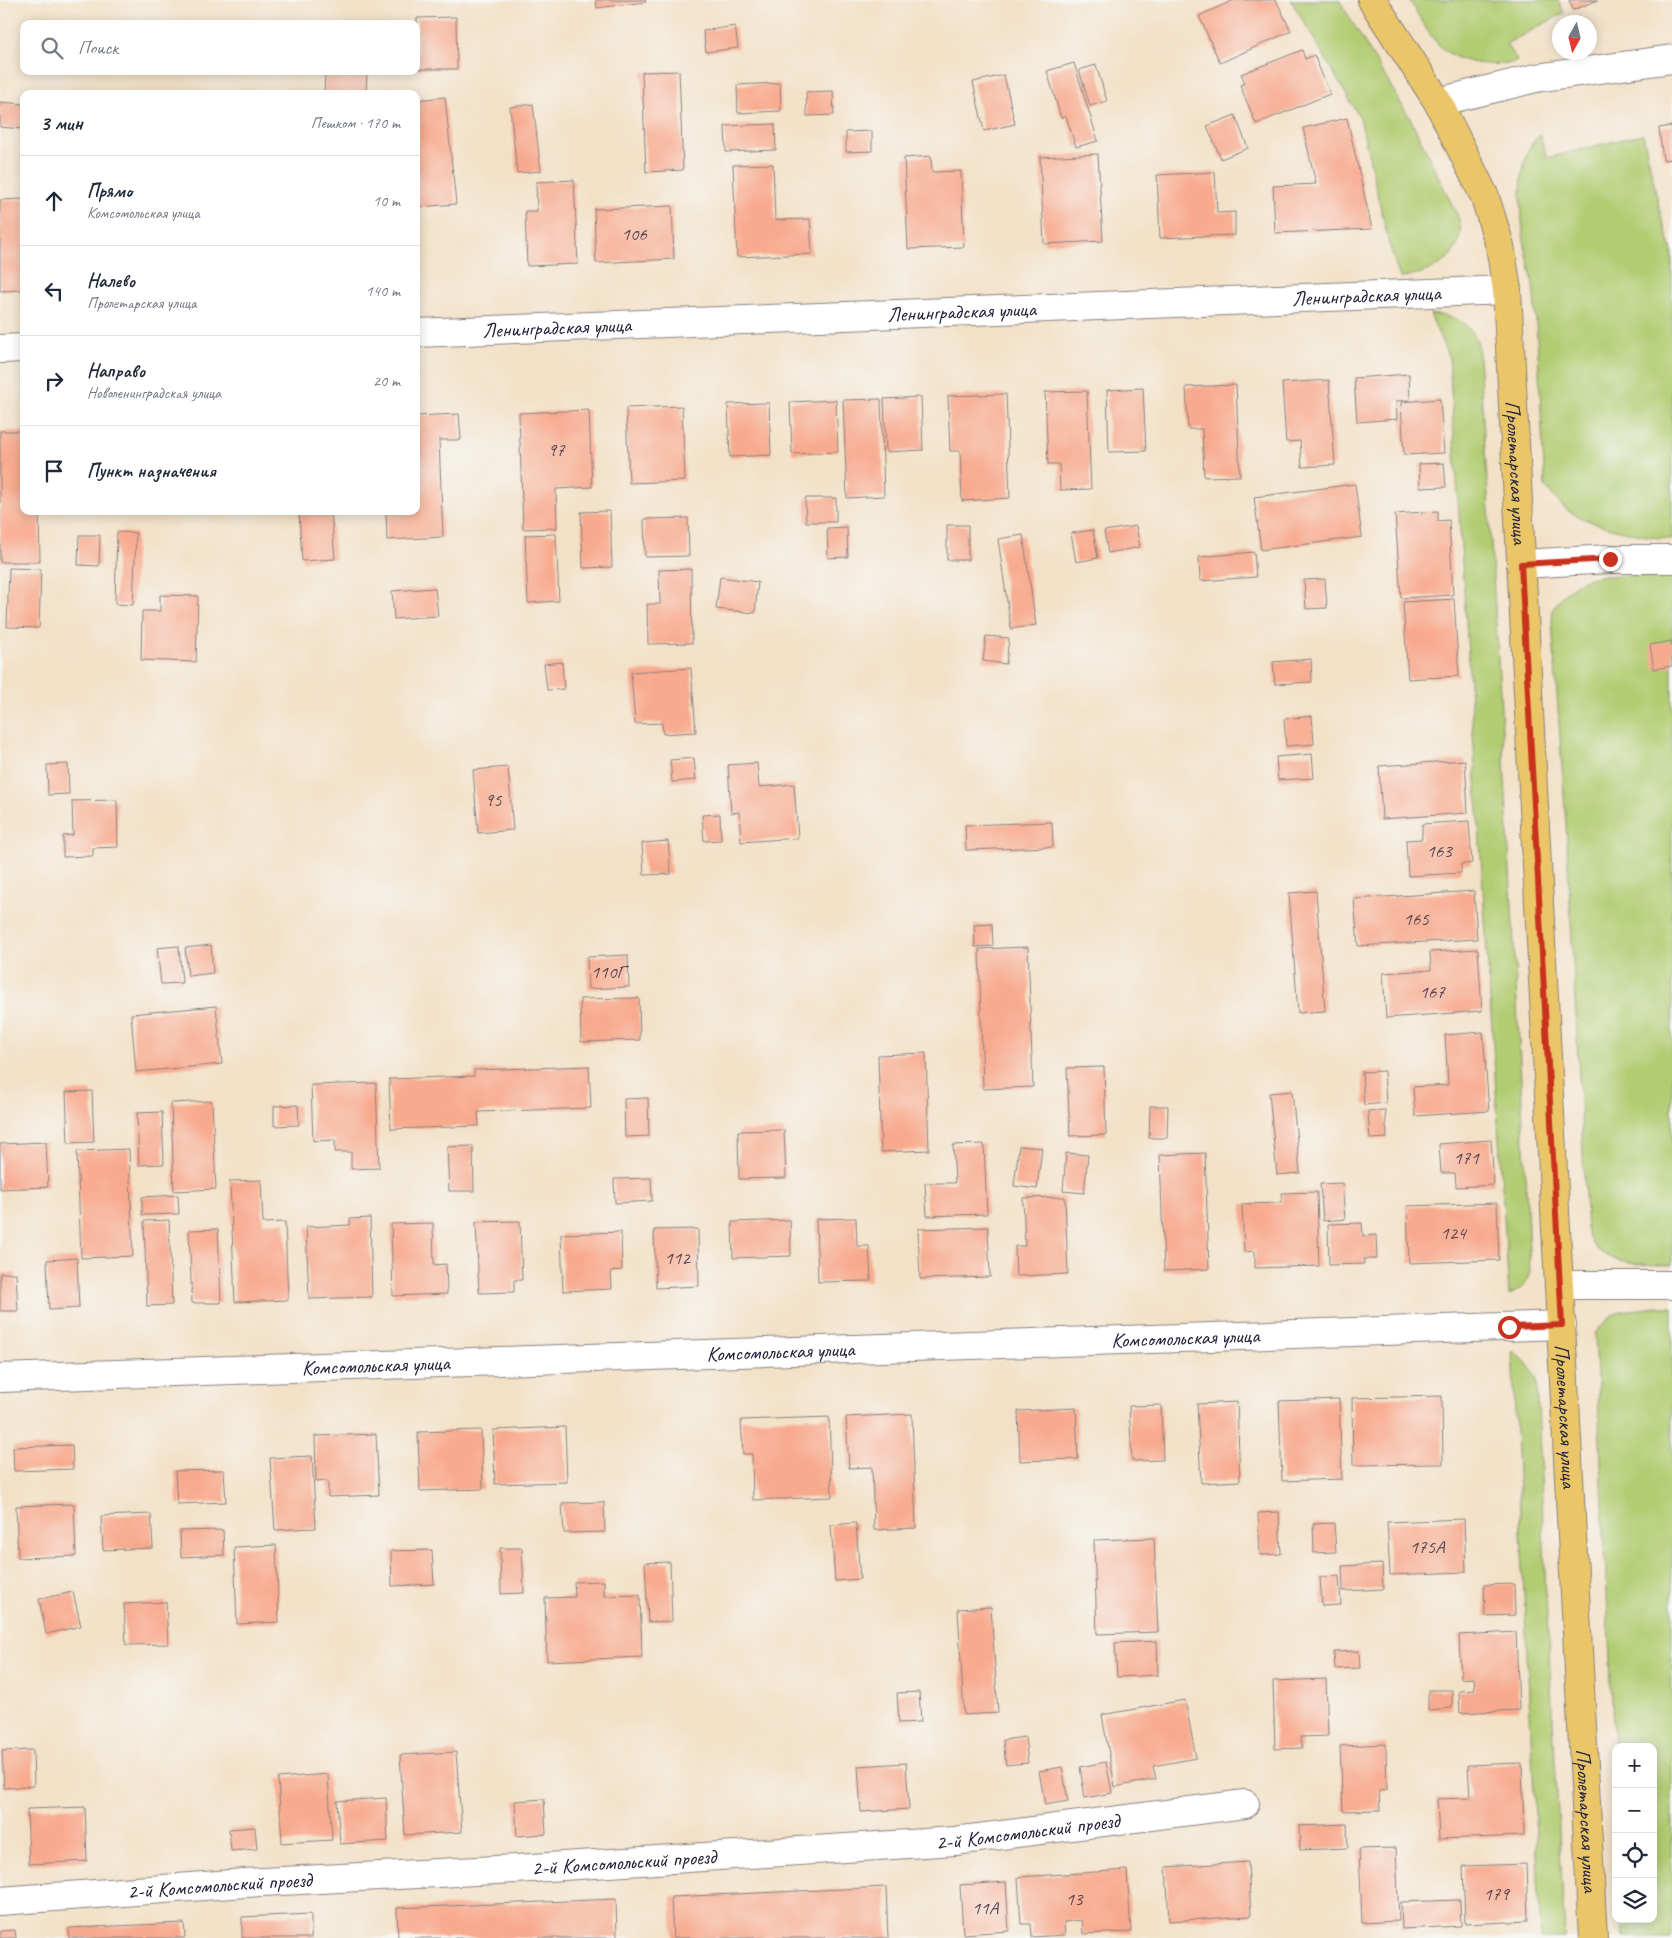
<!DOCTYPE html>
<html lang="ru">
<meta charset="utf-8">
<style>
body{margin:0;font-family:Caveat,sans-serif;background:#f2f2f3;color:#1f2937}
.controls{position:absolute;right:15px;bottom:15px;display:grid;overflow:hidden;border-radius:10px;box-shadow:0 2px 12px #0003}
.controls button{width:45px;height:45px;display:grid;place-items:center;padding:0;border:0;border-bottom:1px solid #e0e1e3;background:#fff;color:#1f2937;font:25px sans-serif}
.compass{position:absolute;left:1552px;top:15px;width:45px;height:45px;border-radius:50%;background:#fff;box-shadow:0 2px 12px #0003;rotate:188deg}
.stop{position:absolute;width:15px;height:15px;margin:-11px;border:4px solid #c8321e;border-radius:50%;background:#fff}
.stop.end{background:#c8321e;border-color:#fff;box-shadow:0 1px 5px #0008}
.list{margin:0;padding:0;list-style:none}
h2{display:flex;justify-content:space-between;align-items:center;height:65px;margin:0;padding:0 20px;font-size:21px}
h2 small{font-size:16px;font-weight:400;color:#747a83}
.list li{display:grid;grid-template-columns:32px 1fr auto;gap:15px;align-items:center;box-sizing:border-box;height:90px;padding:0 20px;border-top:1px solid #e0e1e3}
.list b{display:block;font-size:19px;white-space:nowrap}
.list p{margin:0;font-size:16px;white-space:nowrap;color:#747a83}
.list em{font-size:16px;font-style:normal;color:#747a83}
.icon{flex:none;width:28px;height:28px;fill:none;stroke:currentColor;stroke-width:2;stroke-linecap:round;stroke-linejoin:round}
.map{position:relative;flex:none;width:1672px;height:1938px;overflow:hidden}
.search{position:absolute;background:#fff;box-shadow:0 2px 12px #0003;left:20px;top:20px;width:400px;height:55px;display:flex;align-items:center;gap:12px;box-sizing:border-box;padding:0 18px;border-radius:10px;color:#747a83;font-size:19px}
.panel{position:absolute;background:#fff;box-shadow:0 2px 12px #0003;left:20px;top:90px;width:400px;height:425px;border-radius:10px}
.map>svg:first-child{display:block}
.green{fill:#b2cc72;stroke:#6a7756}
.building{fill:#f8aa8e}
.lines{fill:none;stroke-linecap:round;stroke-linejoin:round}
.minor-casing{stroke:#8a8281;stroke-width:30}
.major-casing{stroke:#8a8281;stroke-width:30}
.minor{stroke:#fff;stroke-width:28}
.major{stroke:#ebc669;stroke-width:28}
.route{stroke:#c8321e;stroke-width:6}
.labels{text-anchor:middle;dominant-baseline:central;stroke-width:5;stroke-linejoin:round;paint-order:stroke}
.number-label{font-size:19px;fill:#584450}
.street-label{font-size:21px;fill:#22223b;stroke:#f6f6f2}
</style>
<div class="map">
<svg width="1672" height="1938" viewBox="0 0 1672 1938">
<rect width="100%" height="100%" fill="#f6f6f2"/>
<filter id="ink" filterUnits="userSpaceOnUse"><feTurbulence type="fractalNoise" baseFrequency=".02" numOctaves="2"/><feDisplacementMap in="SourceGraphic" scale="10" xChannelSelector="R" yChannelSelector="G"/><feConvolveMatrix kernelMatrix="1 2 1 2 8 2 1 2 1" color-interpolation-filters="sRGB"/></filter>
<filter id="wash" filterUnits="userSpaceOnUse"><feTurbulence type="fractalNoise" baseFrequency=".0096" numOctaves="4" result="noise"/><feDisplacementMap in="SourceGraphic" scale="20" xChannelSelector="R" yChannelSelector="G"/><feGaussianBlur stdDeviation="1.12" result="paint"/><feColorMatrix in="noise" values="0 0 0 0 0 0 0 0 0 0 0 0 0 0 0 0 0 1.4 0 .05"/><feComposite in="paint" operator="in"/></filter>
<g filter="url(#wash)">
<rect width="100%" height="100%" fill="#f3e1c7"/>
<path class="green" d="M1291,0h48l72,120 49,101c4,39 -28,51 -60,57l-11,-34 -29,-126z
M1409,0h149l6,13 -58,31 11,17c-10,4 -21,4 -31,3 -48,-4 -54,-27 -77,-64z
M1643,134l19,86 10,30v289c-22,0 -81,-14 -100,-26 -11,-6 -20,-17 -27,-27 -4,-67 -6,-134 -12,-201 -2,-16 -7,-30 -9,-45 -2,-14 -3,-31 -3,-46 1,-21 2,-45 19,-59l7,23z
M1430,314c26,3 37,5 48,29 21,310 38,619 52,929 -4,13 -8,18 -21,23l-60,-937z
M1598,576h74v689c-29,-1 -73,3 -85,-32l-21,-408 -14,-204 1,-12 10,-14 15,-13z
M1658,1307h14v631h-49l-1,-19h31v-172h-37v43l-21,-457 16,-17 10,-5z
M1512,1350c12,9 19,17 25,30l9,217 19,341h-24z"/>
<g id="blocks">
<path class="building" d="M596,0h49l1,2 -49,6z
M1234,0h42l15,31 -71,32 -21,-47z
M1569,0h29l-25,10z
M456,17l1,52h-39l-1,-51z
M735,26l3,22 -32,4 -3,-21z
M1302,50l3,9 9,-4 16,39 -74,30 -16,-39 5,-2 -4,-9z
M1074,63l24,78 -22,6 -10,-31 -5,2 -14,-47z
M1096,65l11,36 -17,5 -11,-36z
M325,71l42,2 -1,21h-42z
M679,71l4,99 -37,2 -4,-100z
M1004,75l11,49 -31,7 -11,-49z
M780,83l1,28 -43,2 -1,-28z
M833,91l1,24 -27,1 -1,-24z
M445,97l11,107 -38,3 -2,-64h3l-3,-43z
M0,102l24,2 -1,25 -23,-2z
M533,104l8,67 -24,2 -7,-66z
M1235,115l13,33 -27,11 -14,-33z
M1347,118l25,111 -97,4 -2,-47 43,-2 -13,-56z
M775,124l1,26 -50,2 -1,-26z
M1672,126v33l-9,1 -4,-32z
M872,131v20l-26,1v-20z
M1098,154l5,87 -59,3 -4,-87z
M931,156l1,16 29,-1 3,76 -56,2 -4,-91z
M773,164l2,56 35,-1 2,35 -75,3 -4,-92z
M1215,172l2,41 18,-1v23l-75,3 -3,-63z
M574,180l4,84 -51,2 -2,-55h12l-1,-29z
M24,199v91l-24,1v-91z
M672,206l2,53 -78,4 -2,-54z
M1409,374l1,26 -14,1 1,18 -40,3 -3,-44z
M1329,380l6,85 -33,2 -2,-26 -14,1 -4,-59z
M1236,385l4,91 -36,1 -2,-48h-14l-2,-42z
M1143,388l3,63 -37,1 -2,-62z
M1087,391l4,98 -31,1 -1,-26h-11l-3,-72z
M1006,394l4,104 -48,3 -2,-50h-10l-2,-55z
M921,397l2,53 -37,2 -2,-53z
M881,399l3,97 -37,2 -4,-98z
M1440,399l4,54 -40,2 -3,-53z
M836,400l2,52 -46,2 -2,-52z
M769,403l2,52 -41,2 -2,-53z
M682,406l3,75 -56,2 -3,-75z
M589,410l3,77 -36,2 1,39 -34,1 -4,-116z
M459,414l2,26h-22l4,97 -56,3 -1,-29h30v-95z
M0,431h24v80h15l1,51h-40z
M1444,463l2,24 -26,1 -1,-24z
M1355,484l7,53 -101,13 -7,-53z
M805,498h31v24h-30z
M331,511l4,48 -33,2 -3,-48z
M610,511l2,56 -29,1 -2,-56z
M1438,511v10l11,-1 4,75 -52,3 -6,-84z
M688,518l1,38 -44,1 -1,-38z
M947,525h21v35h-21z
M1136,526l4,21 -32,6 -4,-22z
M847,527l1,30 -20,1 -1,-30z
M1093,530l5,28 -22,4 -5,-29z
M117,532l19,1 -3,72 -18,-1z
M556,534l3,67 -31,2 -3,-68z
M79,535h21l-1,31 -21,-1z
M1023,535l13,90 -25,4 -13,-90z
M1254,552l2,25 -56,4 -1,-24z
M9,568l32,1 -2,59 -32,-1z
M691,569l1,74 -44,1 -1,-40h13l-1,-34z
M720,577l38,5 -3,31 -39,-4z
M1325,579l2,29 -21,1 -2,-29z
M435,588l3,28 -44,3 -2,-28z
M160,595l38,1 -2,66 -55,-2 1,-49h18z
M1454,599l5,77 -51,3 -5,-77z
M986,636l23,2 -3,26 -23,-3z
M1672,641v25l-18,3 -4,-24z
M1311,659l1,23 -37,2 -2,-22z
M562,662l2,27 -17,1 -3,-26z
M691,668l5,64 -33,2 -1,-11 -27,1 -4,-52z
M1312,716l2,28 -28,2 -2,-27z
M1312,754l2,24 -36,2 -2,-23z
M694,758l2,22 -24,2 -2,-22z
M1465,760l3,53 -86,6 -3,-53z
M757,763l2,24 35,-3 4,54 -57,4 -2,-30 -8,1 -3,-48z
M68,764l1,30 -21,1 -1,-30z
M508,767l5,63 -35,3 -5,-63z
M117,800l1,47 -25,1v8l-30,1v-21l10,-1 -1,-34z
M720,814l1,26 -17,1 -2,-26z
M1469,821l3,42 -11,1v9l-53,3 -2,-36 16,-1v-15z
M1052,822l1,25 -87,3 -1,-25z
M668,841l3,33 -27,1 -2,-32z
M1316,891l9,120 -27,2 -9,-120z
M1474,891l3,48 -119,7 -4,-47z
M992,924l1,22 -18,1 -1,-22z
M211,945l2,28 -25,3 -3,-28z
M179,946l3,37 -21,1 -4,-36z
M1028,947l5,140 -50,2 -4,-140z
M1478,949l4,62 -96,7 -3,-45 48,-3 -1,-18z
M628,955l1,32 -41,2 -1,-32z
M639,998l1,42 -59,2 -1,-43z
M216,1006l6,58 -86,8 -5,-58z
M1483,1032l6,79 -74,5 -2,-29 35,-2 -3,-50z
M926,1053l3,97 -48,2 -3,-97z
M589,1066l2,42 -113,4 1,14 -88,3 -2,-50 85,-3v-6z
M1104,1067l2,68 -36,1 -3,-68z
M1384,1071l2,32 -22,2 -2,-33z
M376,1083l3,85 -28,1v-17h-16v-12l-22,1 -2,-56z
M92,1091l2,51 -26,1 -2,-51z
M1292,1091l8,82 -23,2 -8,-82z
M648,1098l1,38 -24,1 -1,-38z
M212,1101l4,88 -42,2 -3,-88z
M298,1105l1,20 -25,1v-20z
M1150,1106h18l-1,32h-18z
M1385,1110l2,28 -17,1 -2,-28z
M162,1112l2,52 -25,1 -2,-52z
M784,1130l2,48 -47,1 -1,-48z
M1491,1140l3,45 -38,2 -1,-14h-14l-2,-29z
M46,1142l2,45 -48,2v-45z
M984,1144l3,70 -60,2 -2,-33h30l-2,-38z
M473,1146l1,45h-25l-2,-44z
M1019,1146l23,2 -5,41 -23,-3z
M129,1149l4,107 -52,2 -4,-107z
M1066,1153l22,2 -4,38 -21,-2z
M1205,1153l4,116 -45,2 -4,-116z
M651,1178l1,23 -37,2 -1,-24z
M261,1180l2,43 22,-1 3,78 -53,2 -5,-121z
M1342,1183l3,36 -22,2 -3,-37z
M1317,1192l2,74 -64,2v-17l-11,1 -2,-48 40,-1v-10z
M178,1195l1,19 -37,1v-18z
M1065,1197l3,77 -52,2 -1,-30h10l-2,-48z
M1497,1203l2,57 -90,3 -2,-57z
M370,1218l2,79 -63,2 -3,-72 44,-2v-6z
M856,1218l1,28h12l2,35 -53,1 -2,-63z
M169,1220l3,85 -25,1 -3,-85z
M790,1220l1,36 -58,2 -1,-36z
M520,1221l2,59h-8v12l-35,1 -3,-71z
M433,1223l1,42 12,-1 1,30 -54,2 -2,-72z
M1362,1223l1,13 13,-1 1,24h-13v5l-35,1 -1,-41z
M988,1227l2,50 -70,2 -2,-50z
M218,1229l3,74h-29l-3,-73z
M698,1229l1,57 -43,2 -2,-58z
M621,1232l1,38 -11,1 1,18 -49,2 -2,-57z
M77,1258l2,50 -30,2 -2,-50z
M0,1273h16l2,38h-18z
M1442,1396l1,68 -90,1 -1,-67z
M1339,1399l3,80 -60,2 -3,-80z
M1237,1402l3,79 -39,2 -4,-79z
M1161,1405l2,55 -31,1 -3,-55z
M1076,1408l2,51 -58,2 -2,-50z
M912,1414l4,114 -42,2 -2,-63 -23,1 -3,-51z
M829,1417l3,80 -79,3 -1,-46h-9l-2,-34z
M565,1427l2,55 -72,2 -2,-54z
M481,1430l2,59 -63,2 -2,-59z
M376,1434l3,61 -51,2v-16l-12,1 -1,-46z
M72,1445l1,24 -59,2 -1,-24z
M312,1456l4,72 -41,2 -5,-72z
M224,1470l2,32 -49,2 -2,-33z
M604,1502l1,30 -41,1 -2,-30z
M74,1504l2,52 -58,2 -2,-52z
M1279,1512l2,42 -21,1 -2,-42z
M151,1514l2,34 -50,2 -2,-34z
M1464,1519l2,53 -76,3 -3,-53z
M856,1523l4,56 -25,2 -4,-56z
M1334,1523l2,29 -22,1 -1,-29z
M223,1530l1,25 -43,2 -1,-26z
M1154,1538l4,94 -61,2 -3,-94z
M276,1545l3,77 -42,2 -3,-77z
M500,1548h22l2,45 -23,1z
M432,1550l2,34 -42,2 -1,-35z
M670,1562l2,59 -24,1 -3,-59z
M1382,1564l1,25 -40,2 -1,-25z
M1339,1576l2,29 -19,1 -2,-29z
M604,1581v15l36,-1 2,62 -95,4 -2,-63 30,-1 -1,-15z
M1514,1584l1,31 -30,1 -1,-31z
M73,1592l8,34 -35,8 -7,-35z
M166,1602l2,42 -42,1 -2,-41z
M991,1607l7,106 -34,2 -6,-106z
M1516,1632l3,78 -59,3 -1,-22 16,-1 -1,-12 -13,1 -2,-44z
M1157,1641l1,34 -41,2 -2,-34z
M1359,1651l1,17 -25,1 -1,-17z
M1326,1679l2,57 -27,1 1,11 -27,1 -2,-68z
M1428,1690h24v18l-24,2z
M919,1692l2,30 -22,1 -2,-30z
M1185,1700l11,58 -43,8 3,13 -41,8 -13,-72z
M1025,1737l3,26 -22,2 -3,-25z
M1386,1744l1,46 -8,1 1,19 -37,1 -3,-65z
M33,1750l1,36 -30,2 -2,-37z
M456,1752l6,80 -57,3 -5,-80z
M1106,1762l6,31 -27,5 -5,-31z
M906,1763l3,46 -48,3 -3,-46z
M1522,1763l2,73 -85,3 -2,-40 33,-1 -2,-33z
M1062,1767l6,34 -23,4 -6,-34z
M328,1774l4,66 -50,3 -4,-65z
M386,1798l2,43 -48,3 -3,-43z
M544,1799l2,35 -29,2 -2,-35z
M85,1807l2,54 -58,3 -2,-55z
M1347,1824l1,24 -48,2 -1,-24z
M255,1827l2,22 -26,2 -2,-22z
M1396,1848l3,73 -37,2 -3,-74z
M1248,1862l3,54 -82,5 -3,-54z
M1526,1864l2,57 -63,3 -2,-58z
M1127,1870l4,62 -48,2 -1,-14 -18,2 1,13 -33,2 -1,-13h-10l-3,-47z
M1006,1882l3,49 -46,3 -3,-49z
M886,1887l2,51h-215l-2,-41z
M616,1899l1,39h-219l-1,-30z
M1460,1900l1,26 -59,3 -1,-27z
M311,1914v24h-69v-21z
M184,1923l1,15h-116v-10z
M15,1930l1,8h-16v-7z"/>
</g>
</g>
<g filter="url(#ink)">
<use href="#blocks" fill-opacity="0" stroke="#8a8281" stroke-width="1"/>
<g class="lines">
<g class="minor-casing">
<g id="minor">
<path d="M1438,102l98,-24 136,-19"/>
<path id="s1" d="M416,333l1091,-43"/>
<path d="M0,349l24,-1"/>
<path d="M1521,564l89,-5h62"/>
<path d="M1560,1285h112"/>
<path id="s2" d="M0,1378l1562,-53"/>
<path id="s3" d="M0,1901l245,-18 271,-14 439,-28 290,-37"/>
</g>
</g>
<g class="major-casing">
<g id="major">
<path id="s4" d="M1372,0l66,102 47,95 15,49 7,44 86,1648"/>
</g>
</g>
<use href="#minor" class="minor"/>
<use href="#major" class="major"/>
</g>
</g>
<g class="lines" filter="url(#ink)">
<path class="route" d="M1509,1327l53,-2 -41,-761 89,-5"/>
</g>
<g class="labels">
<g class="number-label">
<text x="634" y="234">106</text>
<text x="556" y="450">97</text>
<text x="493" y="800">95</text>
<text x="1439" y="851">163</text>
<text x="1416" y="919">165</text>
<text x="608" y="972">110Г</text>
<text x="1432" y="992">167</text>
<text x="1466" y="1158">171</text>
<text x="1453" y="1233">124</text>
<text x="677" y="1258">112</text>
<text x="1427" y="1547">175А</text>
<text x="1496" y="1894">179</text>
<text x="1074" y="1899">13</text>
<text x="985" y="1908">11А</text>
</g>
<g class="street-label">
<text stroke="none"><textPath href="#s1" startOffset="951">Ленинградская улица</textPath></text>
<text stroke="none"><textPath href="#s1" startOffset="546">Ленинградская улица</textPath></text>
<text stroke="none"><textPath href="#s1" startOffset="141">Ленинградская улица</textPath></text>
<text stroke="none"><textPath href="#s4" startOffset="506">Пролетарская улица</textPath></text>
<text stroke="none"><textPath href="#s2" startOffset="1186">Комсомольская улица</textPath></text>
<text stroke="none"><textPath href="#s2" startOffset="781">Комсомольская улица</textPath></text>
<text stroke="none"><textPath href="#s2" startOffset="376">Комсомольская улица</textPath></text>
<text stroke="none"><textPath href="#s4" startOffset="1451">Пролетарская улица</textPath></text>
<text stroke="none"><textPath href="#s4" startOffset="1856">Пролетарская улица</textPath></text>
<text stroke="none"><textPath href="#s3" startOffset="1030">2-й Комсомольский проезд</textPath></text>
<text stroke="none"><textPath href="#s3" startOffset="625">2-й Комсомольский проезд</textPath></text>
<text stroke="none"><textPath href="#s3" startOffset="220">2-й Комсомольский проезд</textPath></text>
</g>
</g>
</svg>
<div class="controls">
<button>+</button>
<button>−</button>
<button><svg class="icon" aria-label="locate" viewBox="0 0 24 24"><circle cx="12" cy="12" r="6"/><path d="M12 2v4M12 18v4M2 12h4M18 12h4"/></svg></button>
<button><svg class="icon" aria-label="layers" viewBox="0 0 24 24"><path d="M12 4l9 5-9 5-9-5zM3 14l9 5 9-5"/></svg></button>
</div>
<svg class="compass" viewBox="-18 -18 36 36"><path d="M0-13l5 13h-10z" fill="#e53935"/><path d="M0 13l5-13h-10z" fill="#747a83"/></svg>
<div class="stop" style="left:1509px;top:1327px"></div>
<div class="stop end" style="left:1610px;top:559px"></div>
<div class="search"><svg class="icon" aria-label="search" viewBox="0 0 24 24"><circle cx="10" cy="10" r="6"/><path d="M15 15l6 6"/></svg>Поиск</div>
<section class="panel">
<h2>3 мин<small>Пешком · 170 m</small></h2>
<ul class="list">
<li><svg class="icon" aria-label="ahead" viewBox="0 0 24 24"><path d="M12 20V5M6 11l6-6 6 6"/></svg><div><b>Прямо</b><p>Комсомольская улица</p></div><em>10 m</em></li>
<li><svg class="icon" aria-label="left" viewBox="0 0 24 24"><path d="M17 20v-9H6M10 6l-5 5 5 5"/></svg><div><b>Налево</b><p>Пролетарская улица</p></div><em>140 m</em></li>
<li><svg class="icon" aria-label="right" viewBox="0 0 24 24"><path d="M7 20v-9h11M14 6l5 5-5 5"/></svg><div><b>Направо</b><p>Новоленинградская улица</p></div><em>20 m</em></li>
<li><svg class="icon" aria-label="arrive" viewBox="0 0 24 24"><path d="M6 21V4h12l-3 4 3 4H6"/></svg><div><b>Пункт назначения</b></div></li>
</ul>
</section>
</div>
